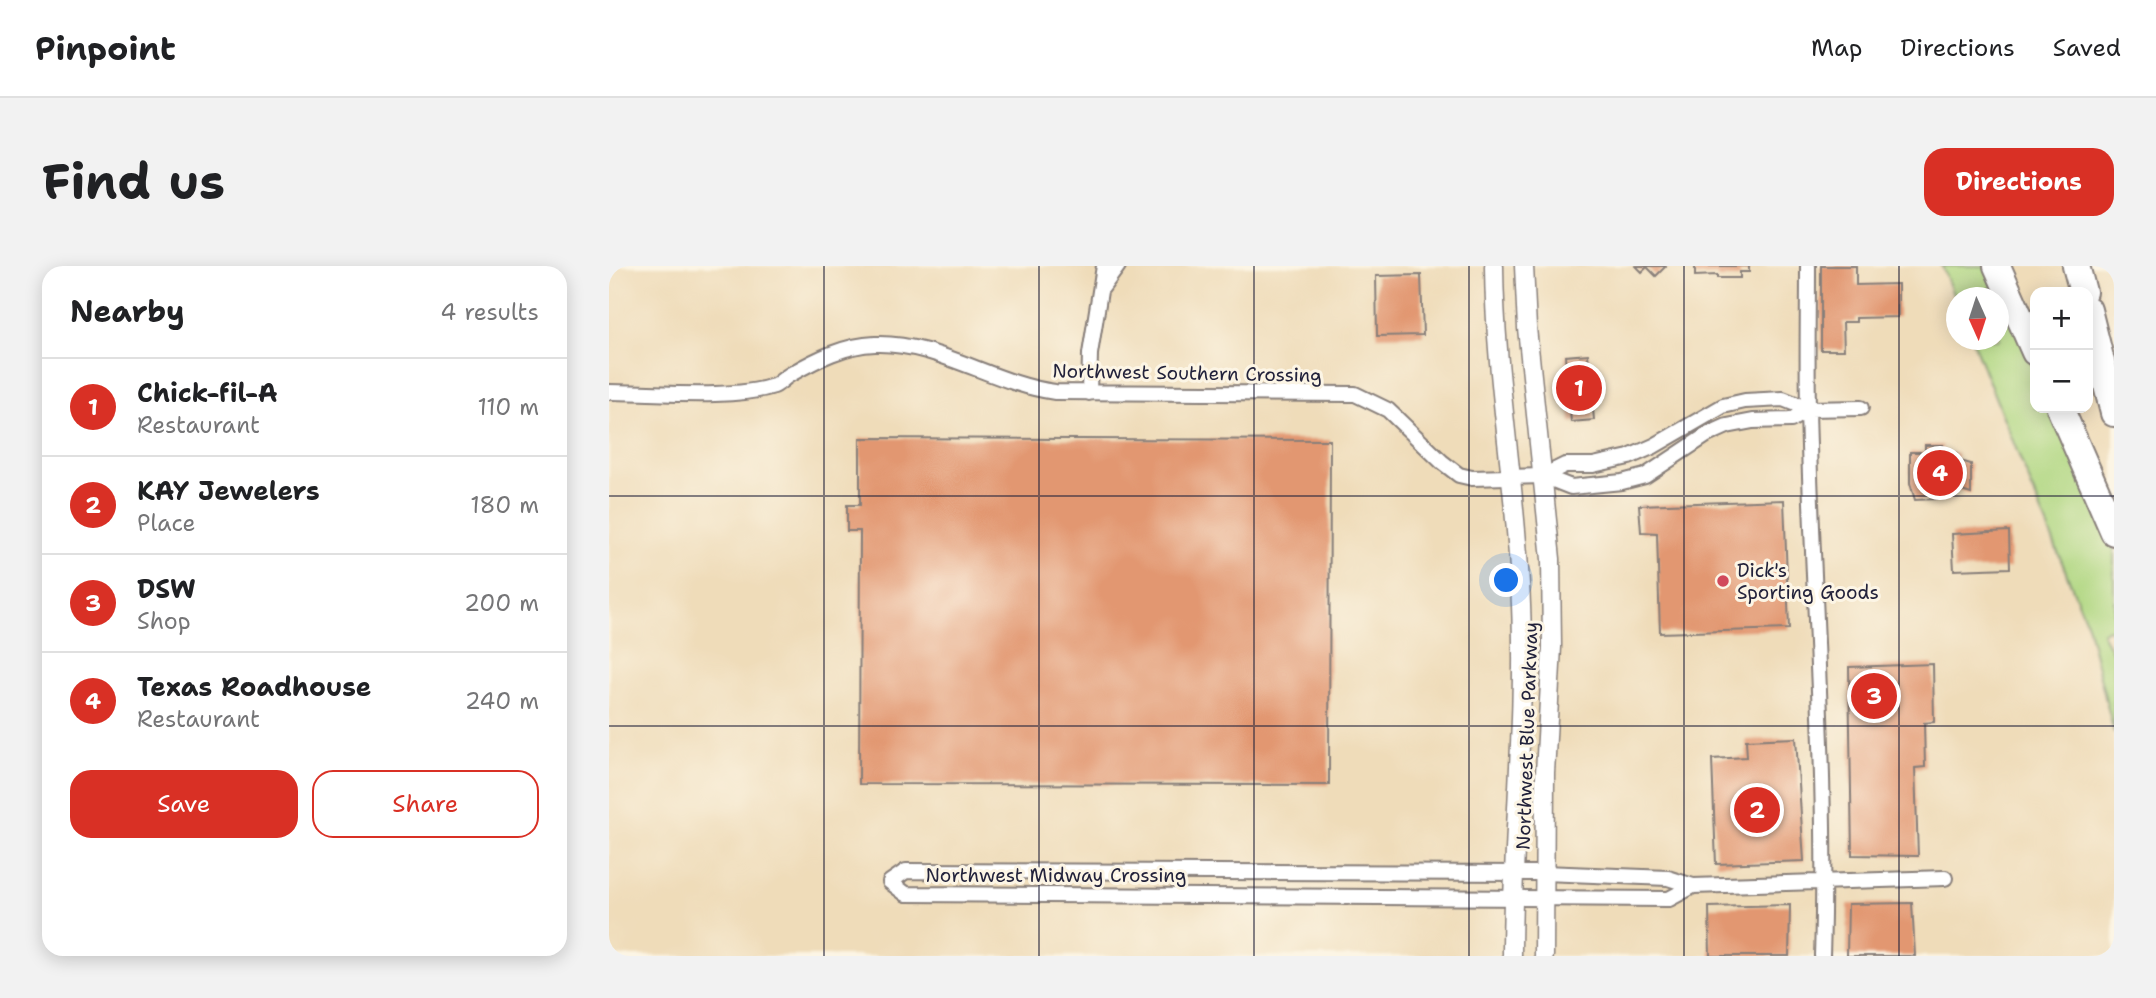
<!DOCTYPE html>
<meta charset="utf-8">
<style>
body{margin:0;font-family:"Shantell Sans",sans-serif;background:#f2f2f2;color:#202124}
.controls{position:absolute;right:21px;top:21px;display:grid;overflow:hidden;border-radius:14px;box-shadow:0 4px 18px #0003}
.controls button{width:63px;height:63px;display:grid;place-items:center;padding:0;border:0;border-bottom:2px solid #e0e0e0;background:#fff;color:#202124;font:35px sans-serif}
.compass{position:absolute;left:1337px;top:21px;width:63px;height:63px;border-radius:50%;background:#fff;box-shadow:0 4px 18px #0003;rotate:177deg}
.you{position:absolute;left:898px;top:315px;width:24px;height:24px;margin:-18px;border:5px solid #fff;border-radius:50%;background:#1a73e8;box-shadow:0 0 0 10px #1a73e833}
.badge{display:grid;place-items:center;width:46px;height:46px;border-radius:50%;background:#d93025;color:#fff;font-size:23px;font-weight:700}
.pin{position:absolute;translate:-50% -50%;border:4px solid #fff;box-shadow:0 2px 7px #0006}
.list{margin:0;padding:0;list-style:none}
h2{display:flex;justify-content:space-between;align-items:center;height:91px;margin:0;padding:0 28px;font-size:30px}
h2 small{font-size:23px;font-weight:400;color:#757577}
.list li{display:grid;grid-template-columns:46px 1fr auto;gap:21px;align-items:center;box-sizing:border-box;height:98px;padding:0 28px;border-top:2px solid #e0e0e0}
.list b{display:block;font-size:26px;white-space:nowrap}
.list p{margin:0;font-size:23px;white-space:nowrap;color:#757577}
.list em{font-size:23px;font-style:normal;color:#757577}
.actions{display:flex;gap:14px;padding:21px 28px}
.actions a{flex:1;padding:16px 0;border:2px solid #d93025;border-radius:21px;text-align:center;font-size:24px;color:#d93025}
.actions .main{background:#d93025;color:#fff}
.map{position:relative;flex:none;width:1505px;height:690px;overflow:hidden;border-radius:21px}
header{display:flex;align-items:center;gap:42px;box-sizing:border-box;height:98px;padding:0 35px;background:#fff;border-bottom:2px solid #e0e0e0}
header strong{font-size:33px}
nav{display:flex;gap:38px;margin-inline-start:auto;font-size:24px}
.intro{display:flex;align-items:center;justify-content:space-between;box-sizing:border-box;height:168px;padding:0 42px}
h1{margin:0;font-size:49px}
.button{padding:18px 32px;border-radius:21px;background:#d93025;color:#fff;font-size:24px;font-weight:700}
main{display:flex;gap:42px;padding:0 42px}
aside{flex:1;background:#fff;border-radius:21px;box-shadow:0 4px 18px #0003}
.map>svg:first-child{display:block}
.green{fill:#b0d782;stroke:#697c5e;stroke-width:2}
.building{fill:#e29771}
.lines{fill:none;stroke-linecap:round;stroke-linejoin:round}
.minor-casing{stroke:#887f7a;stroke-width:18}
.tertiary-casing{stroke:#887f7a;stroke-width:21}
.motorway-casing{stroke:#887f7a;stroke-width:30}
.minor{stroke:#fff;stroke-width:14}
.tertiary{stroke:#fff;stroke-width:18}
.motorway{stroke:#fff;stroke-width:26}
.grid{fill:none;stroke:#22223b;stroke-width:2;stroke-opacity:0.55}
.poi-dot{fill:#d1495b;stroke:#fcf5e5;stroke-width:2.5}
.labels{text-anchor:middle;dominant-baseline:central;stroke-width:6;stroke-linejoin:round;paint-order:stroke}
.street-label{font-size:19px;fill:#22223b;stroke:#fcf5e5}
.poi-label{font-size:19px;fill:#22223b;stroke:#fcf5e5;text-anchor:start}
</style>
<header>
<strong>Pinpoint</strong>
<nav><a>Map</a><a>Directions</a><a>Saved</a></nav>
</header>
<div class="intro"><h1>Find us</h1><a class="button">Directions</a></div>
<main>
<aside>
<h2>Nearby<small>4 results</small></h2>
<ul class="list">
<li><span class="badge">1</span><div><b>Chick-fil-A</b><p>Restaurant</p></div><em>110 m</em></li>
<li><span class="badge">2</span><div><b>KAY Jewelers</b><p>Place</p></div><em>180 m</em></li>
<li><span class="badge">3</span><div><b>DSW</b><p>Shop</p></div><em>200 m</em></li>
<li><span class="badge">4</span><div><b>Texas Roadhouse</b><p>Restaurant</p></div><em>240 m</em></li>
</ul>
<div class="actions"><a class="main">Save</a><a>Share</a></div>
</aside>
<div class="map">
<svg width="1505" height="690" viewBox="0 0 1505 690">
<rect width="100%" height="100%" fill="#fcf5e5"/>
<filter id="ink" filterUnits="userSpaceOnUse"><feTurbulence type="fractalNoise" baseFrequency=".0143" numOctaves="2"/><feDisplacementMap in="SourceGraphic" scale="14" xChannelSelector="R" yChannelSelector="G"/><feConvolveMatrix kernelMatrix="1 2 1 2 8 2 1 2 1" color-interpolation-filters="sRGB"/></filter>
<filter id="wash" filterUnits="userSpaceOnUse"><feTurbulence type="fractalNoise" baseFrequency=".00686" numOctaves="4" result="noise"/><feDisplacementMap in="SourceGraphic" scale="28" xChannelSelector="R" yChannelSelector="G"/><feGaussianBlur stdDeviation="1.57" result="paint"/><feColorMatrix in="noise" values="0 0 0 0 0 0 0 0 0 0 0 0 0 0 0 0 0 1.4 0 .05"/><feComposite in="paint" operator="in"/></filter>
<g filter="url(#wash)">
<rect width="100%" height="100%" fill="#efdcb9"/>
<path class="green" d="M1333,0h46l47,105v37h17l62,142v80l-6,-1 -6,4 12,22v78l-27,-109 -115,-284h27v-42h-42l-1,4z"/>
<g id="blocks">
<path class="building" d="M1027,0h30l-10,10 -9,-9 -5,5z
M1086,0h54v6h-9v6h-23v-3l-22,1z
M1212,0h35v19l42,-1v33l-42,1v4h-13l1,28h-23z
M812,9l2,60 -46,1 -1,-60z
M979,88l6,66 -23,2 -6,-66z
M251,172l470,2 -1,345 -470,-1 1,-253h-13v-26h13z
M1316,179h18l-1,8h15v7l14,4v30l-15,-5 -21,10 -20,1 -5,-17v-31h15z
M1175,234l5,129 -129,4 -3,-100 -16,-1 -2,-27z
M1400,265l1,37 -56,2 -2,-36z
M1324,398l1,58 -10,1 1,44 -10,1 3,88 -66,-1 -3,-188z
M1187,472l8,123 -88,3 -4,-105 35,-2 -1,-17z
M1303,637l3,53h-68l1,-52z
M1181,639l-1,51h-79l-1,-49z"/>
</g>
</g>
<g filter="url(#ink)">
<use href="#blocks" fill-opacity="0" stroke="#887f7a" stroke-width="2"/>
<g class="lines">
<g class="minor-casing">
<path id="minor" d="M1199,0c0,48 -1,96 0,143 4,183 20,365 14,547
M493,22l16,-22
M0,126c47,0 121,8 165,-6 6,-3 11,-9 17,-12 26,-15 54,-29 84,-30 63,-2 118,40 180,48l300,2 33,16 54,52 17,13 13,3 71,-2 28,11 51,-5 23,-6 62,-41 20,-9 26,-5 38,-1 17,-11
M480,127l1,-39 14,-88
M934,210l22,-11h28l36,-8 25,-11 69,-40 22,-5 38,-2 25,10 53,-1
M1084,620l-24,13 -763,-5 -16,-12 16,-11 638,2 124,5 25,8 252,-8"/>
</g>
<g class="tertiary-casing">
<path id="tertiary" d="M885,0c1,113 23,226 27,339 5,117 -9,234 -9,351
M915,0l3,62 24,231 1,88 -7,126 -1,183"/>
</g>
<g class="motorway-casing">
<path id="motorway" d="M1388,0l38,86
M1467,0l7,26
M1479,44l26,103
M1451,142l54,124"/>
</g>
<use href="#minor" class="minor"/>
<use href="#tertiary" class="tertiary"/>
<use href="#motorway" class="motorway"/>
</g>
</g>
<path class="grid" d="M215,0v690M430,0v690M645,0v690M860,0v690M1075,0v690M1290,0v690M0,230h1505M0,460h1505"/>
<circle class="poi-dot" cx="1114" cy="315" r="7"/>
<g class="labels">
<g class="street-label">
<text transform="translate(578 107) rotate(1)">Northwest Southern Crossing</text>
<text transform="translate(918 470) rotate(-88)">Northwest Blue Parkway</text>
<text x="447" y="609">Northwest Midway Crossing</text>
</g>
<g class="poi-label">
<text x="1128" y="304">Dick's<tspan x="1128" dy="22">Sporting Goods</tspan></text>
</g>
</g>
</svg>
<div class="controls">
<button>+</button>
<button>−</button>
</div>
<svg class="compass" viewBox="-18 -18 36 36"><path d="M0-13l5 13h-10z" fill="#e53935"/><path d="M0 13l5-13h-10z" fill="#757577"/></svg>
<div class="you"></div>
<div class="pin badge" style="left:970px;top:122px">1</div>
<div class="pin badge" style="left:1148px;top:544px">2</div>
<div class="pin badge" style="left:1265px;top:430px">3</div>
<div class="pin badge" style="left:1331px;top:207px">4</div>
</div>
</main>
